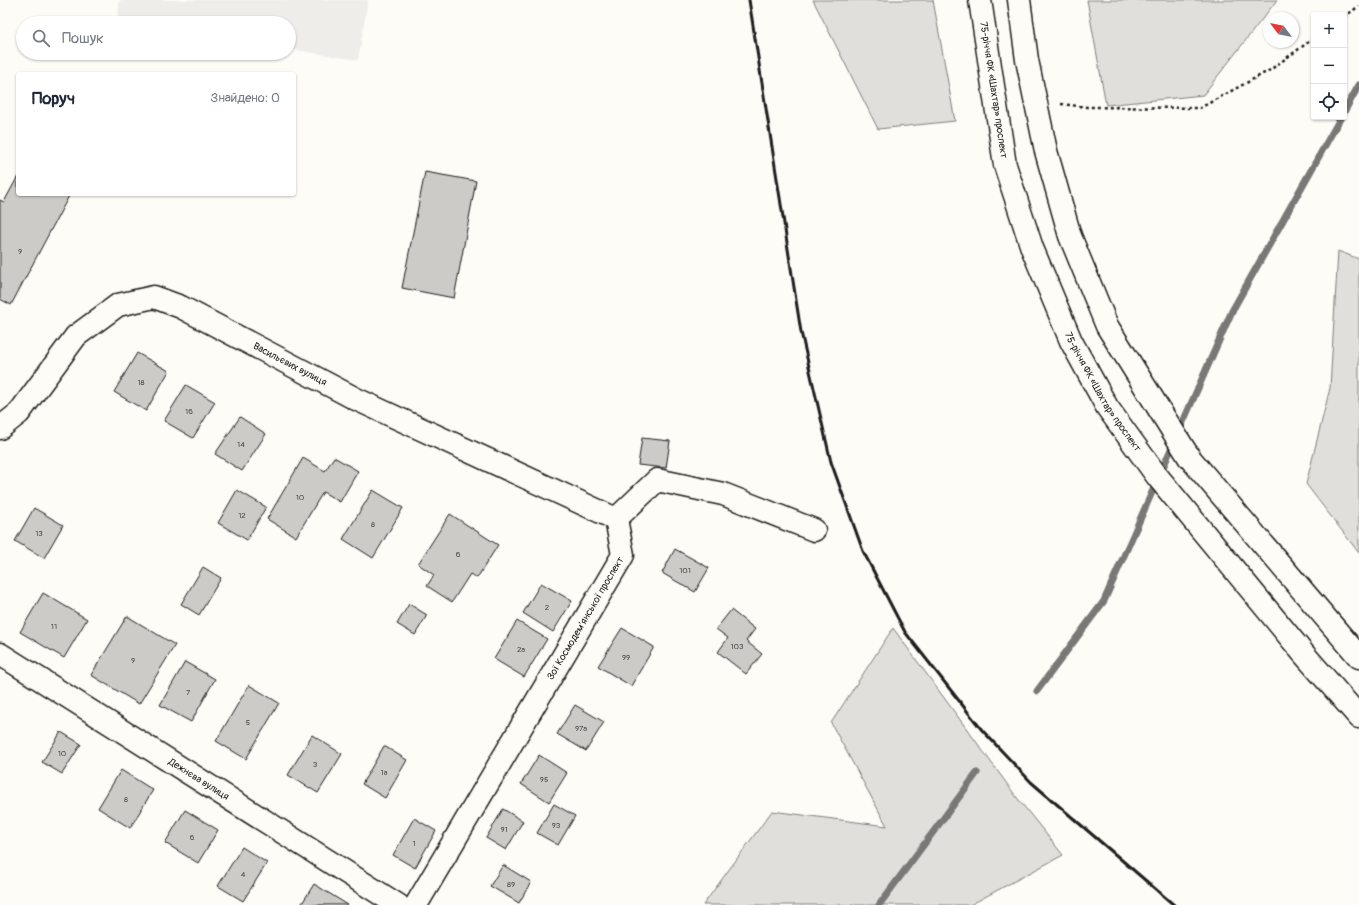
<!DOCTYPE html>
<html lang="uk">
<meta charset="utf-8">
<style>
body{margin:0;font-family:Pangolin,sans-serif;background:#f2f2f3;color:#1f2937}
.controls{position:absolute;right:12px;top:12px;display:grid;overflow:hidden;border-radius:4px;box-shadow:0 1px 3px #0004}
.controls button{width:36px;height:36px;display:grid;place-items:center;padding:0;border:0;border-bottom:1px solid #e0e1e3;background:#fff;color:#1f2937;font:20px sans-serif}
.compass{position:absolute;left:1263px;top:12px;width:36px;height:36px;border-radius:50%;background:#fff;box-shadow:0 1px 3px #0004;rotate:302deg}
.list{margin:0;padding:0;list-style:none}
h2{display:flex;justify-content:space-between;align-items:center;height:52px;margin:0;padding:0 16px;font-size:17px}
h2 small{font-size:13px;font-weight:400;color:#747a83}
.icon{flex:none;width:22px;height:22px;fill:none;stroke:currentColor;stroke-width:2;stroke-linecap:round;stroke-linejoin:round}
.map{position:relative;flex:none;width:1359px;height:905px;overflow:hidden}
.search{position:absolute;background:#fff;box-shadow:0 1px 3px #0004;left:16px;top:16px;width:280px;height:44px;display:flex;align-items:center;gap:10px;box-sizing:border-box;padding:0 14px;border-radius:22px;color:#747a83;font-size:15px}
.panel{position:absolute;background:#fff;box-shadow:0 1px 3px #0004;left:16px;top:72px;width:280px;height:124px;border-radius:4px}
.map>svg:first-child{display:block}
.built{fill:#eeede9}
.green{fill:#e0dfdb;stroke:#7e7e7c}
.lines{fill:none;stroke-linecap:round;stroke-linejoin:round}
.stream{stroke:#797876;stroke-width:7}
.building{fill:#cccbc8;stroke:#1c1c1c}
.minor-casing{stroke:#1c1c1c;stroke-width:25}
.major-casing{stroke:#1c1c1c;stroke-width:25}
.path{stroke:#1c1c1c;stroke-width:2.5;stroke-dasharray:3 3;stroke-linecap:butt}
.minor{stroke:#fdfcf7;stroke-width:22}
.major{stroke:#fdfcf7;stroke-width:22}
.rail{stroke:#1c1c1c;stroke-width:3}
.labels{text-anchor:middle;dominant-baseline:central;stroke-width:3;stroke-linejoin:round;paint-order:stroke}
.number-label{font-size:8px;fill:#484847}
.street-label{font-size:10px;fill:#1c1c1c;stroke:#fdfcf7}
</style>
<div class="map">
<svg width="1359" height="905" viewBox="0 0 1359 905">
<rect width="100%" height="100%" fill="#fdfcf7"/>
<filter id="ink" filterUnits="userSpaceOnUse"><feTurbulence type="fractalNoise" baseFrequency=".025" numOctaves="2"/><feDisplacementMap in="SourceGraphic" scale="8" xChannelSelector="R" yChannelSelector="G"/><feConvolveMatrix kernelMatrix="1 2 1 2 8 2 1 2 1" color-interpolation-filters="sRGB"/></filter>
<g filter="url(#ink)">
<path class="built" d="M120,0h248l-10,60 -69,-11v-26h-166l-6,-1z"/>
<path class="green" d="M813,0h120l22,121 -77,8z
M1087,0h190l-74,95 -97,10z
M1338,251l21,8v294l-53,-69 24,-96z
M893,628l125,171 45,56 -93,50h-267l69,-94 115,15 -56,-103z"/>
<g class="lines">
<path class="stream" d="M1344,112l15,-27
M1037,691l67,-90 128,-290 109,-194
M879,905l98,-132"/>
</g>
<path class="building" d="M425,172l51,9 -22,117 -52,-10z
M18,176v18h52l-59,111 -11,-6v-99l4,2z
M137,353l32,18 -23,40 -32,-19z
M186,385l29,17 -22,36 -29,-17z
M240,417l26,17 -24,37 -27,-17z
M642,438l28,3 -4,27 -28,-3z
M334,457l24,14 -18,31 -17,-10 -27,45 -29,-18 36,-61 22,13z
M237,490l29,17 -19,33 -29,-17z
M373,490l30,18 -30,50 -30,-19z
M34,508l29,17 -19,33 -29,-17z
M450,514l48,31 -21,33 -7,-4 -18,28 -25,-16 7,-11 -16,-11z
M675,549l34,19 -14,24 -33,-19z
M203,567l18,11 -22,37 -18,-11z
M541,583l31,18 -19,31 -30,-19z
M43,593l44,26 -23,39 -44,-26z
M409,604l18,11 -12,20 -18,-11z
M731,610l24,19 -9,12 16,13 -16,20 -28,-22 10,-14 -12,-9z
M127,616l48,29 -36,59 -48,-29z
M517,621l30,18 -23,38 -30,-18z
M622,628l32,19 -23,39 -33,-20z
M185,662l30,17 -24,43 -31,-17z
M249,685l30,18 -33,56 -30,-18z
M575,705l29,17 -18,29 -29,-17z
M61,732l20,12 -19,30 -20,-12z
M312,735l30,19 -24,39 -30,-18z
M384,746l23,14 -22,38 -23,-14z
M539,755l28,18 -18,29 -28,-18z
M121,770l32,20 -23,38 -32,-20z
M554,804l21,12 -17,29 -21,-12z
M503,809l20,12 -17,29 -20,-12z
M185,810l33,20 -20,33 -33,-20z
M414,818l22,13 -21,37 -22,-13z
M242,847l25,16 -24,38 -25,-15z
M503,865l28,17 -12,21 -29,-17z
M314,884l34,21h-47z"/>
<g class="lines">
<g class="minor-casing">
<g id="minor">
<path id="s1" d="M0,428l19,-15 57,-77 42,-31 36,-8 27,10 175,92 260,120"/>
<path id="s2" d="M0,654l398,251"/>
<path id="s3" d="M416,905l207,-350 -7,-36 41,-39 66,14 91,36"/>
</g>
</g>
<g class="major-casing">
<g id="major">
<path id="s4" d="M980,0l25,165 27,83 39,93 36,66 50,69 146,177 56,64"/>
<path d="M1019,0l8,60 19,91 24,85 37,90 82,131 170,200"/>
</g>
</g>
<path class="path" d="M1344,17l15,-11
M1061,104l26,3 113,1 70,-38 44,-32"/>
<use href="#minor" class="minor"/>
<use href="#major" class="major"/>
<path class="rail" d="M749,0l52,332 30,130 32,89 42,81 77,98 49,52 143,123"/>
</g>
</g>
<g class="labels">
<g class="number-label">
<text x="20" y="251">9</text>
<text x="141" y="382">18</text>
<text x="189" y="411">16</text>
<text x="241" y="444">14</text>
<text x="300" y="497">10</text>
<text x="242" y="515">12</text>
<text x="373" y="524">8</text>
<text x="39" y="533">13</text>
<text x="458" y="554">6</text>
<text x="685" y="570">101</text>
<text x="547" y="607">2</text>
<text x="54" y="626">11</text>
<text x="737" y="646">103</text>
<text x="521" y="649">2а</text>
<text x="626" y="657">99</text>
<text x="133" y="660">9</text>
<text x="188" y="692">7</text>
<text x="248" y="722">5</text>
<text x="581" y="728">97а</text>
<text x="62" y="753">10</text>
<text x="315" y="764">3</text>
<text x="384" y="772">1а</text>
<text x="544" y="779">95</text>
<text x="126" y="799">8</text>
<text x="556" y="825">93</text>
<text x="504" y="829">91</text>
<text x="192" y="837">6</text>
<text x="414" y="843">1</text>
<text x="243" y="874">4</text>
<text x="511" y="884">89</text>
</g>
<g class="street-label">
<text stroke="none"><textPath href="#s4" startOffset="91">75-річчя ФК «Шахтар» проспект</textPath></text>
<text stroke="none"><textPath href="#s1" startOffset="361">Васильєвих вулиця</textPath></text>
<text stroke="none"><textPath href="#s4" startOffset="415">75-річчя ФК «Шахтар» проспект</textPath></text>
<text stroke="none"><textPath href="#s3" startOffset="333">Зої Космодем’янської проспект</textPath></text>
<text stroke="none"><textPath href="#s2" startOffset="235">Дежнєва вулиця</textPath></text>
</g>
</g>
</svg>
<div class="controls">
<button>+</button>
<button>−</button>
<button><svg class="icon" aria-label="locate" viewBox="0 0 24 24"><circle cx="12" cy="12" r="6"/><path d="M12 2v4M12 18v4M2 12h4M18 12h4"/></svg></button>
</div>
<svg class="compass" viewBox="-18 -18 36 36"><path d="M0-13l5 13h-10z" fill="#e53935"/><path d="M0 13l5-13h-10z" fill="#747a83"/></svg>
<div class="search"><svg class="icon" aria-label="search" viewBox="0 0 24 24"><circle cx="10" cy="10" r="6"/><path d="M15 15l6 6"/></svg>Пошук</div>
<section class="panel">
<h2>Поруч<small>Знайдено: 0</small></h2>
<ul class="list">
</ul>
</section>
</div>
